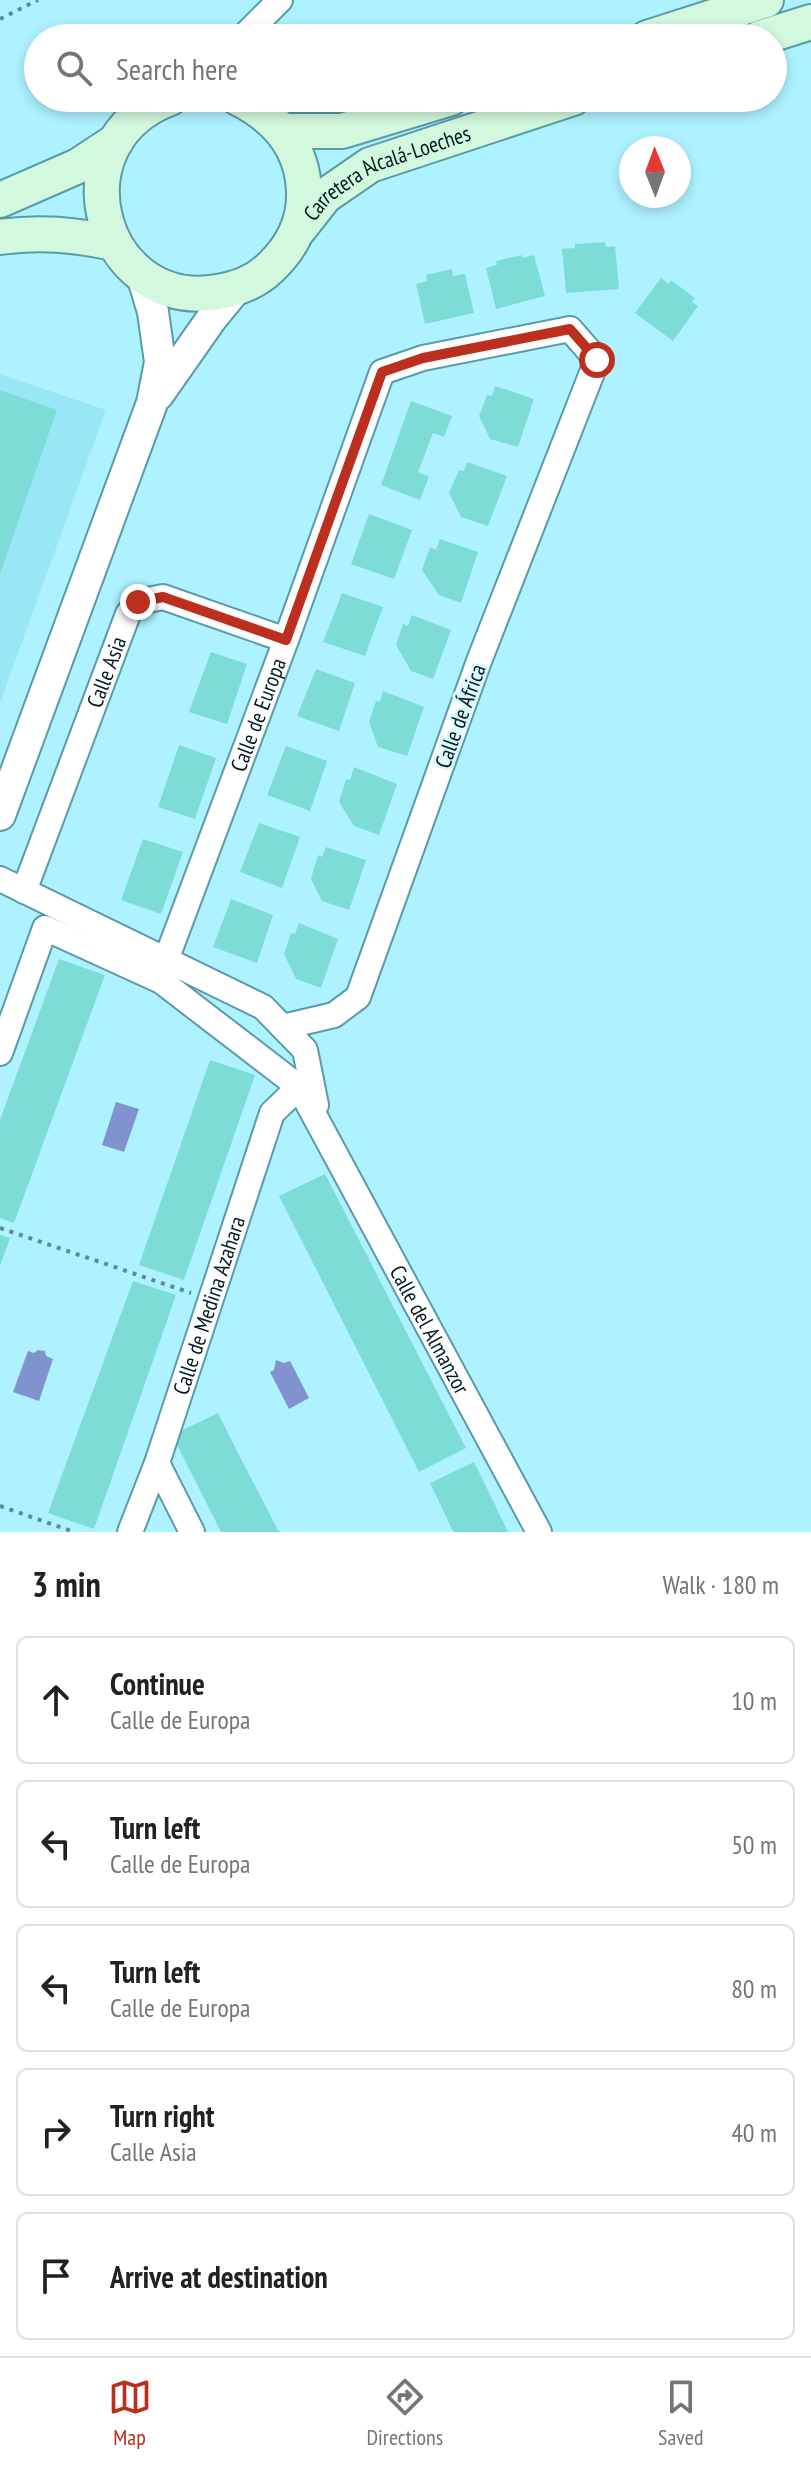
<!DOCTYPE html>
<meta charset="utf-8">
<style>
body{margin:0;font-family:"PT Sans Narrow",sans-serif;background:#f6f6f6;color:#202124}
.compass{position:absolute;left:619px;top:136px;width:72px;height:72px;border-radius:50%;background:#fff;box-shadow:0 4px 12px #0003;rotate:359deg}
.stop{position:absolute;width:24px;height:24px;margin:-18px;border:6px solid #bc2f1e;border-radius:50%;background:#fff}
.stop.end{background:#bc2f1e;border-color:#fff;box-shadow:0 2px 8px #0008}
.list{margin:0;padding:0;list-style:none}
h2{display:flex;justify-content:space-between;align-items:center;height:104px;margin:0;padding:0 32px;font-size:34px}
h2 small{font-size:26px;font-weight:400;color:#757577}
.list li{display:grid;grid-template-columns:52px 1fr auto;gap:24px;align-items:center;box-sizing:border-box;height:128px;margin:0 16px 16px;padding:0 16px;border:2px solid #e0e0e0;border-radius:12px}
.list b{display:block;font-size:30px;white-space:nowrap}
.list p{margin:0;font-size:26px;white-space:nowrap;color:#757577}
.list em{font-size:26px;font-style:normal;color:#757577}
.icon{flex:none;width:44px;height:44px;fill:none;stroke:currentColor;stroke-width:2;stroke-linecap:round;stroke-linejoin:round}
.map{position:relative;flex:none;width:811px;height:1532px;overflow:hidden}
.search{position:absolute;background:#fff;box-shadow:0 4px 12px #0003;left:24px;right:24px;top:24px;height:88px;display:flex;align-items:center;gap:20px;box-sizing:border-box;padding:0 28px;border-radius:44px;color:#757577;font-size:30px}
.sheet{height:824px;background:#fff}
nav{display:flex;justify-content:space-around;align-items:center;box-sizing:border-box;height:112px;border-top:2px solid #e0e0e0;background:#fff;font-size:22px;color:#757577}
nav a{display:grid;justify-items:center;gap:4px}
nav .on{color:#bc2f1e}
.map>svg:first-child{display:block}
.built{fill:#99e7f6}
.water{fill:#8193ce}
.building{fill:#7edcd6}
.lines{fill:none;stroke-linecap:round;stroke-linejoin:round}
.minor-casing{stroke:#599ba8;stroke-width:28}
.tertiary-casing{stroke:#599ba8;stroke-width:34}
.secondary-casing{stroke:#599ba8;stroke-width:38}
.path{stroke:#5b8c95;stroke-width:4;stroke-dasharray:4 6;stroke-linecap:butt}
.minor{stroke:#fff;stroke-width:24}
.tertiary{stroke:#fff;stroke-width:30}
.secondary{stroke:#d2f8dd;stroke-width:34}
.route{stroke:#bc2f1e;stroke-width:10}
.labels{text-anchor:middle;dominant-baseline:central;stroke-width:6;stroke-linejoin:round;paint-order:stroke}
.street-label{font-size:22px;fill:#011d21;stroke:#ddf8fd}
</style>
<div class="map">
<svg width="811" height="1532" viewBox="0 0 811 1532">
<rect width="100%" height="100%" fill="#aef2ff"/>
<path class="built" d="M0,374l106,36 -106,293z"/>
<path class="water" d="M116,1102l23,7 -15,43 -22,-7z
M38,1350l7,1 1,5 7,3 -14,42 -26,-9 15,-41 6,2z
M276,1360l8,3 6,-2 19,37 -20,11 -19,-37 4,-2z"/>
<path class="building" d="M605,242l1,5 9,-1 4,43 -53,4 -4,-44 13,-1v-4z
M522,255v3l12,-3 11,41 -49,13 -10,-41 11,-3 -1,-4z
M452,269l1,7 12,-2 9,39 -49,11 -9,-40 11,-3 -1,-6z
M661,278l8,6 2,-4 24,18 -3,4 6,4 -25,35 -38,-28z
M495,386l39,13 -16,48 -28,-8 -11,-23 8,-21 5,1z
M0,390l57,20 -57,164z
M411,401l41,15 -8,21 -11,-4 -15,39 11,5 -9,23 -39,-15z
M467,462l40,14 -19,50 -27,-9 -12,-24 10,-23 5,1z
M369,514l43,16 -18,49 -43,-15z
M440,539l38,13 -17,51 -22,-8 -17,-25 8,-23 6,3z
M342,593l41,14 -18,49 -42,-14z
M412,615l39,15 -18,49 -22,-8 -15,-26 7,-21 5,2z
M211,652l36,12 -20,60 -38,-12z
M316,669l39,14 -16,48 -42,-15z
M383,691l41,16 -17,49 -29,-9 -9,-25 7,-21 4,1z
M179,745l37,13 -21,61 -37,-12z
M286,746l41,15 -17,50 -43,-16z
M354,767l43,17 -18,51 -25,-9 -15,-24 7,-23 4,1z
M259,823l41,14 -18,51 -42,-16z
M143,839l40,13 -22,62 -40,-14z
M326,847l40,13 -17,50 -27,-9 -11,-22 7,-24 4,2z
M231,899l42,16 -16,48 -44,-16z
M299,923l39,16 -17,49 -25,-9 -12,-25 7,-21 4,1z
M59,959l46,16 -91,248 -14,-5v-98z
M210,1060l45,15 -71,205 -45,-15z
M325,1174l141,274 -47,24 -140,-276z
M0,1235l10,3 -10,28z
M133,1281l43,14 -82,234 -46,-16z
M218,1413l19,38 42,81h-58l-49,-97z
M474,1462l22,45 12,25h-54l-2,-3 -22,-46z"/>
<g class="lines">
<g class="minor-casing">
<g id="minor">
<path d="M242,38l38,-38"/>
<path d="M0,879l263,128 42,43 11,55"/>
<path id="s1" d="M24,891l104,-277 10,-12 25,-5 123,43"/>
<path id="s2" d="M166,960l120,-320 96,-268 41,-14 147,-29 27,31 -118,301 -121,336 -24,18 -51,12"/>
<path id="s3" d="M0,1053l45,-125 116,53 138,106 240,445"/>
<path d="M157,1463l35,69"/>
<path id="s4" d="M130,1532l27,-69 115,-350 27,-26"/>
</g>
</g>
<g class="tertiary-casing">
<path id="tertiary" d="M158,395l54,-77 23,-28
M0,815l152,-412 8,-41 -7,-50 -11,-37"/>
</g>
<g class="secondary-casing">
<g id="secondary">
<path d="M647,38l119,-38"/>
<path d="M760,38l51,-16"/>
<path d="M170,98c-118,44 -70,214 47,194 21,-3 39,-10 54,-25 21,-20 34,-46 33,-75 -1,-45 -28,-75 -66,-94"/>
<path d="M284,131h58l109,-33"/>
<path d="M0,200l78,-34 38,-25"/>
<path id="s5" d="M299,229l26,-33 45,-31 203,-67"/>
<path d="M0,237c40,-6 75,-2 114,6"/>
</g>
</g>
<path class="path" d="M0,19l38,-19
M0,1228l191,65
M0,1506l74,26"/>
<use href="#minor" class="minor"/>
<use href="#tertiary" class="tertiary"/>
<use href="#secondary" class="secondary"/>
</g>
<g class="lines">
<path class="route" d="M138,602l25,-5 123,43 96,-268 41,-14 147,-29 27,31"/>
</g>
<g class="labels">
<g class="street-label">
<text stroke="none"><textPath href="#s5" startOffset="108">Carretera Alcalá-Loeches</textPath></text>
<text stroke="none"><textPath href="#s1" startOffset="234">Calle Asia</textPath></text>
<text stroke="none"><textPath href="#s2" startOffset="262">Calle de Europa</textPath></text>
<text transform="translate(460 716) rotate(-70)">Calle de África</text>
<text stroke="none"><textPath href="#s4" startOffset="240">Calle de Medina Azahara</textPath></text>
<text stroke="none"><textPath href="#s3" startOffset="710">Calle del Almanzor</textPath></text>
</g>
</g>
</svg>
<svg class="compass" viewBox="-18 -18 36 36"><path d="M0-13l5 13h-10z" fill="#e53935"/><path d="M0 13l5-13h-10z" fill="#757577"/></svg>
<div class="stop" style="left:597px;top:360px"></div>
<div class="stop end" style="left:138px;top:602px"></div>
<div class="search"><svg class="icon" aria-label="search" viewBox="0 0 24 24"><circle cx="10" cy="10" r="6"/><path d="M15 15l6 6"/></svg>Search here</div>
</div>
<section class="sheet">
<h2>3 min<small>Walk · 180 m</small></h2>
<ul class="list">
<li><svg class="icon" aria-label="ahead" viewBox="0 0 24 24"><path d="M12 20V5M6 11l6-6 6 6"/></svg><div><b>Continue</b><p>Calle de Europa</p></div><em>10 m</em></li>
<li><svg class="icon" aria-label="left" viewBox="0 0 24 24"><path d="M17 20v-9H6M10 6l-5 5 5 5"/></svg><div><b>Turn left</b><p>Calle de Europa</p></div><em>50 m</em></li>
<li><svg class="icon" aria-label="left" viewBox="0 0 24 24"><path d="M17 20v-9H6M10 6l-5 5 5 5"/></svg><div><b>Turn left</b><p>Calle de Europa</p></div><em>80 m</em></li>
<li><svg class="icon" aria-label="right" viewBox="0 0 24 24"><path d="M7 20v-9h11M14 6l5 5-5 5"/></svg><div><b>Turn right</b><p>Calle Asia</p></div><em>40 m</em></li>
<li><svg class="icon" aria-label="arrive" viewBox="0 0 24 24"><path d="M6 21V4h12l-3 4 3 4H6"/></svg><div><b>Arrive at destination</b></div></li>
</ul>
</section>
<nav>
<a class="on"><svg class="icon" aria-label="map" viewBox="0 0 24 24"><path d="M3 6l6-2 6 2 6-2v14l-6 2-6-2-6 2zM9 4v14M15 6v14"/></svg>Map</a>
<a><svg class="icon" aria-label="directions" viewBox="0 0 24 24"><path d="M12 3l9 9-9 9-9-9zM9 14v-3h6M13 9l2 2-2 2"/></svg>Directions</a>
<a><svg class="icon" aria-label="saved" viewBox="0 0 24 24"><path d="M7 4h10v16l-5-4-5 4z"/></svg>Saved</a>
</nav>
